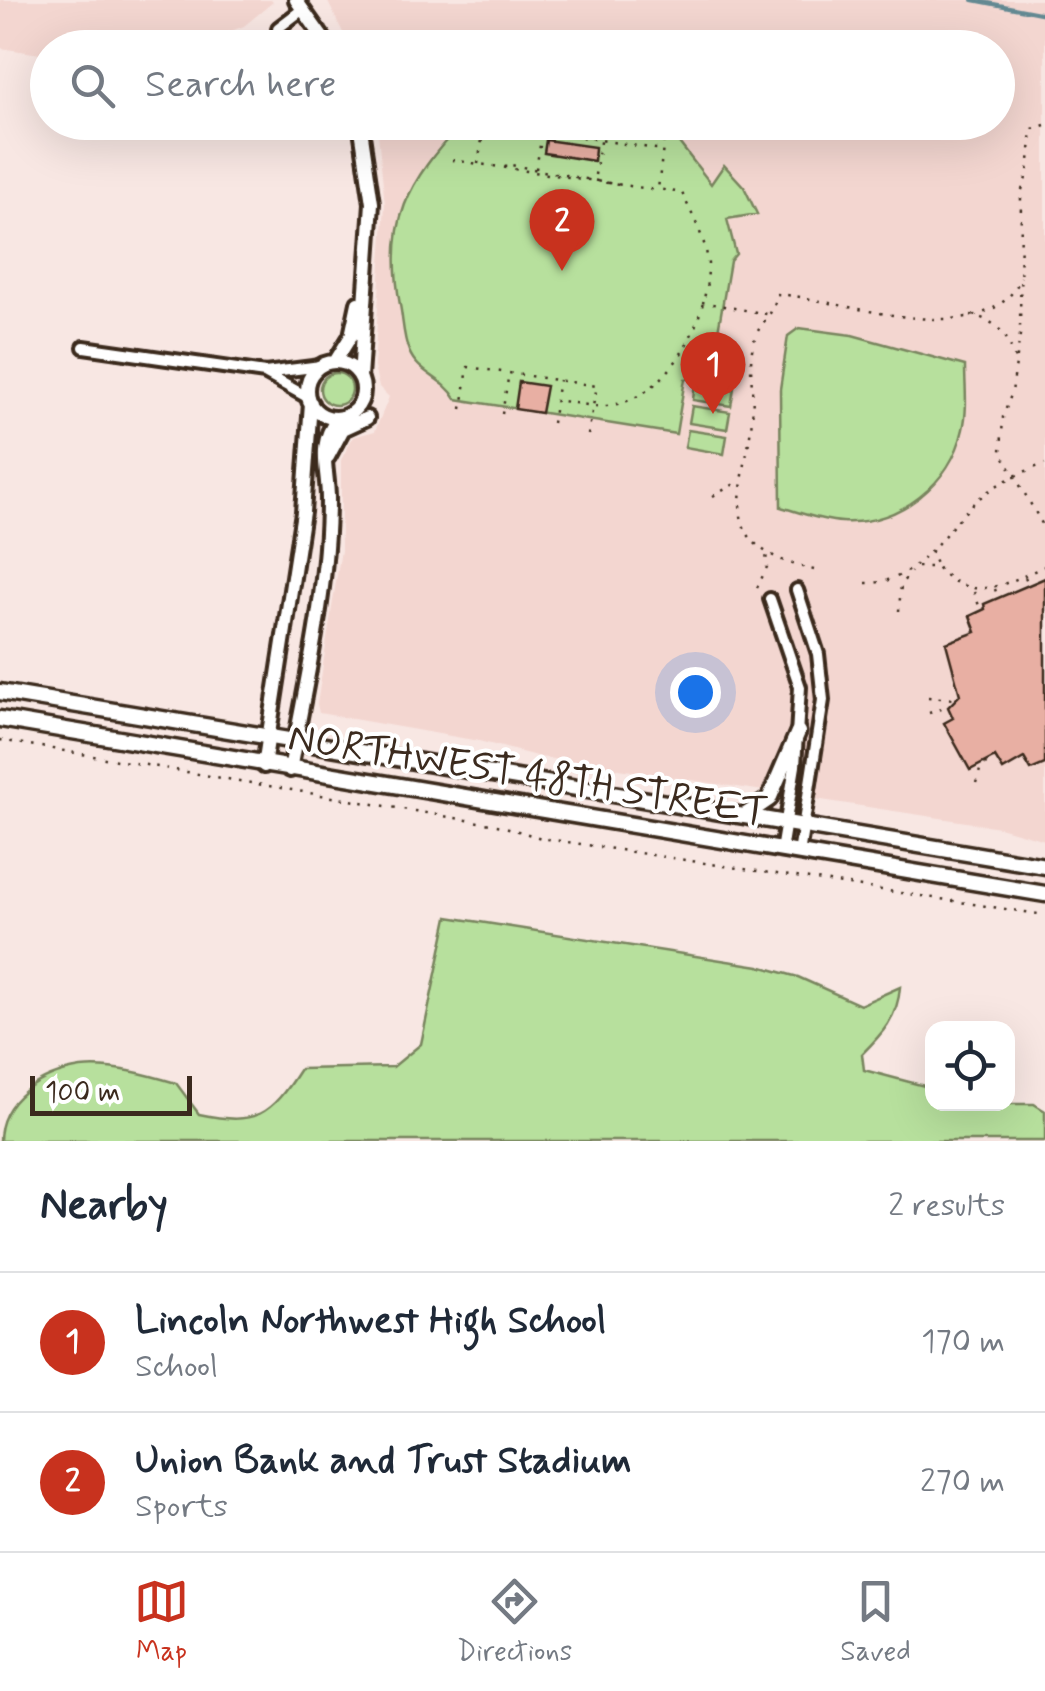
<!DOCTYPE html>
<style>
body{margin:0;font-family:Mynerve,sans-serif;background:#f2f2f3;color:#1f2937}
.controls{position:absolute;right:30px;bottom:30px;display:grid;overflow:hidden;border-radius:20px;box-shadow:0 10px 40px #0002}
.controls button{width:90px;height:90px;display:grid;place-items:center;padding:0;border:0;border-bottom:2px solid #e0e1e3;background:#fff;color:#1f2937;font:50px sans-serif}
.scale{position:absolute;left:30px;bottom:25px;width:162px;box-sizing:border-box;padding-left:10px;border:5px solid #3b2a1e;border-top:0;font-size:28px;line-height:35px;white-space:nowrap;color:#3b2a1e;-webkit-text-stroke:8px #fff;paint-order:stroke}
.you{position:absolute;left:695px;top:692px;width:35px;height:35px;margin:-25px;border:8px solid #fff;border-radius:50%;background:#1a73e8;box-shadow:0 0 0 15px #1a73e833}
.badge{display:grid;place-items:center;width:65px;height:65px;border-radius:50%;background:#c8321e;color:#fff;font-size:32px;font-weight:700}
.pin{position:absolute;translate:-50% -82px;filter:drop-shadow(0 2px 5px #0008)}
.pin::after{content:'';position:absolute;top:52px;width:35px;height:30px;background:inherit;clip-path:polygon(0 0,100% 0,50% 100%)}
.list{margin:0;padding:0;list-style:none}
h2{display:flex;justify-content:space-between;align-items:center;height:130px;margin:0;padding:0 40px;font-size:42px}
h2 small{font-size:32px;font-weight:400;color:#747a83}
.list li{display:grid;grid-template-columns:65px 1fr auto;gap:30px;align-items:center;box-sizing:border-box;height:140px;padding:0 40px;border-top:2px solid #e0e1e3}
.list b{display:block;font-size:38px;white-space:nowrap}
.list p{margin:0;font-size:32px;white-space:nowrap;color:#747a83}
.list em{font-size:32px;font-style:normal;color:#747a83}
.icon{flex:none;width:55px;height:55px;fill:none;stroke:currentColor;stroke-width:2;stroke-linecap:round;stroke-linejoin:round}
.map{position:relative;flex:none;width:1045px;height:1141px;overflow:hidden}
.search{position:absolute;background:#fff;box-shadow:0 10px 40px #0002;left:30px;right:30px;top:30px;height:110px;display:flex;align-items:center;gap:25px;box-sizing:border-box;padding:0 35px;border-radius:55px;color:#747a83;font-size:38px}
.sheet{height:410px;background:#fff}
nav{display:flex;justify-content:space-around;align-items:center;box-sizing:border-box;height:140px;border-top:2px solid #e0e1e3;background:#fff;font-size:28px;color:#747a83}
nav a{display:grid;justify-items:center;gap:5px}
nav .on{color:#c8321e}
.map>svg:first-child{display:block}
.built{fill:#f3d6d0}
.green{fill:#b7e09d;stroke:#79855e;stroke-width:2.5}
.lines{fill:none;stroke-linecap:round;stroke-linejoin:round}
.stream{stroke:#648992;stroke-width:4}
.building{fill:#e8afa3;stroke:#3b2a1e;stroke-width:2.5}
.minor-casing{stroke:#3b2a1e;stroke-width:18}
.tertiary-casing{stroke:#3b2a1e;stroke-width:20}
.secondary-casing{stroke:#3b2a1e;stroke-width:21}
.path{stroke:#3b2a1e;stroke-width:2.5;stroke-dasharray:2.5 8;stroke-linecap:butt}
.minor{stroke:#fff;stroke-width:10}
.tertiary{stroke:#fff;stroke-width:12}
.secondary{stroke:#fff;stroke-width:14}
.labels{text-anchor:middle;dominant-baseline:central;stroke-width:8;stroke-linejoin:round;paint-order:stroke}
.street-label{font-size:40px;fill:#3b2a1e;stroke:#fff}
</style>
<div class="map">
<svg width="1045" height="1141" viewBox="0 0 1045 1141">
<rect width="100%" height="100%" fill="#f8e7e3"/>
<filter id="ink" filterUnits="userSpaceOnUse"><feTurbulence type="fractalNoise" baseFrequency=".01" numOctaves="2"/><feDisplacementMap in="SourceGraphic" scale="20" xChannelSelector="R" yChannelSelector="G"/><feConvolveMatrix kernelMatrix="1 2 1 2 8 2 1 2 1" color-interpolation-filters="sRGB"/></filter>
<g filter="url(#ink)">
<path class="built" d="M0,0h271l2,2 -29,24 -30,12 -37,7 -129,3 -1,7 -47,-7z
M327,0h718v840l-46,-13 -459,-70 -61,-16 -160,-28 -2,-9 24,-154v-90l12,-23 22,-6 14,-34 -10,-10 -5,-20 11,-162 -8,-82 621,-1v-74l-648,-1z"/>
<path class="green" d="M588,122l85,13 38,49 13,-19 20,22 13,27 -30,5 9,35 -6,7 -20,117 -25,1 -9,55 -220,-35c-13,-22 -38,-25 -47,-48 -6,-14 -6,-32 -9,-46 -15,-83 7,-123 62,-182z
M799,328l53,7 113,31c0,21 3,43 -2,63 -12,55 -64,96 -121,93 -20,-1 -41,-9 -61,-15l-1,-118 8,-53z
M320 389a16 16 0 1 1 32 0a16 16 0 1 1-32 0Z
M695,382l39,6 -3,18 -38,-6z
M692,406l38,6 -3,17 -38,-6z
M688,430l39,6 -3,18 -39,-7z
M448,917l311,49 39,11 62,28 40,-18c-2,30 -18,47 -38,67l2,16 68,18v16h102l11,7v30h-1045c0,-42 41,-67 81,-73 29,-4 68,7 95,15l23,31c57,12 71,2 101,-45l93,-2 28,-23z"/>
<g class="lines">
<path class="stream" d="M973,0l72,14"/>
</g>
<path class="building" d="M546,140l49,7 -1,14 -50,-8z
M519,382l27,4 -5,27 -26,-4z
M1045,578v186l-14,6 -7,-12 -21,12 -8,-13 -25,13 -26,-47 9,-5 -5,-11 12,-12 -14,-52 30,-11 -6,-16 15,-7 -1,-5z"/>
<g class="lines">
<g class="minor-casing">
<path id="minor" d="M278,28l25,-19
M84,347l181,26 56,-7
M266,374l43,24
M797,590l21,64 5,46 -24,154
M770,599l30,88 -5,79 -14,85"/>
</g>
<g class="tertiary-casing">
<path id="tertiary" d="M296,0l34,48
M360,122l12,81 -12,174
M335,362l16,-26 7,-33
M307 390a28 28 0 1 1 56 0a28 28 0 1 1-56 0Z
M328,457l15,-28 24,-11
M264,766l39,-254 8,-109
M290,770c16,-88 38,-181 38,-271 0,-32 -12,-53 10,-81"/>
</g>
<g class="secondary-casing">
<path id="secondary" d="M0,692l1045,174
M0,719l1045,175
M744,816l25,-17 29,-67"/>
</g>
<path class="path" d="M586,48l2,-15
M488,122l174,28
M1045,125l-13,4 -4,43 -7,21 -1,142 -8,57 -9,25 -2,35 44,77
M452,160l205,30
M478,164l7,-42
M506,168v-4l118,22
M536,169l8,-47
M595,175l8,-53
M702,302l70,13
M971,315c28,6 38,22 45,48
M462,409l6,-42 129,19 -4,20 -37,-6
M502,414l7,-41
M552,423l7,-43
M588,435l5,-29c69,5 115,-79 115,-141 -1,-24 -16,-50 -26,-72l-24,-4 8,-67
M713,496l25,-14
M930,551l7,15
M917,567h20c35,38 68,17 108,-1
M814,570c-106,-25 -69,-76 -62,-152 3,-25 -5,-53 2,-77 6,-21 18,-21 23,-47 62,4 212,64 244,-17
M1025,577l4,8
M866,583c56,1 77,-56 116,-87 17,-14 42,-25 63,-32
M757,588l10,-21 -1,-16
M995,589l3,9
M974,592l7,19
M899,611l2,-27 10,-12
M928,697l28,2
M929,713l19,-6
M0,740l502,86 39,12 504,77
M976,783l5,-16 14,-10"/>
<use href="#minor" class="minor"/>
<use href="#tertiary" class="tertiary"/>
<use href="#secondary" class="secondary"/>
</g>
</g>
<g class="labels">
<g class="street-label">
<text transform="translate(528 776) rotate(9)">NORTHWEST 48TH STREET</text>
</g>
</g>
</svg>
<div class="controls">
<button><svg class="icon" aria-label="locate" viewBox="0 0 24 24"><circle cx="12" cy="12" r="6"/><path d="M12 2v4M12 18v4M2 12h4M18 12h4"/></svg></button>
</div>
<div class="scale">100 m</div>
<div class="you"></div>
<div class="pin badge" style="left:713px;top:414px">1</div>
<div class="pin badge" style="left:562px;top:271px">2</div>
<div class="search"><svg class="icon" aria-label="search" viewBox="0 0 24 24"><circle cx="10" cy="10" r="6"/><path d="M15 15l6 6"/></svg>Search here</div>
</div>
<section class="sheet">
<h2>Nearby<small>2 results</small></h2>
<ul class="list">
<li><span class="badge">1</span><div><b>Lincoln Northwest High School</b><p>School</p></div><em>170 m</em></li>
<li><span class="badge">2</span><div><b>Union Bank and Trust Stadium</b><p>Sports</p></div><em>270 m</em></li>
</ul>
</section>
<nav>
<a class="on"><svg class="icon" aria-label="map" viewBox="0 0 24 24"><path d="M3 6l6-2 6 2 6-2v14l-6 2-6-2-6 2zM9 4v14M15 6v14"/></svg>Map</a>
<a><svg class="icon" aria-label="directions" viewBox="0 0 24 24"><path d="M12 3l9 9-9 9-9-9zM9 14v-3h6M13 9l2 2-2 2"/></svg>Directions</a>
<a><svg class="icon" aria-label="saved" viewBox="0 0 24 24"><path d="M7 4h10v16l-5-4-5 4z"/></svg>Saved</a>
</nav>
